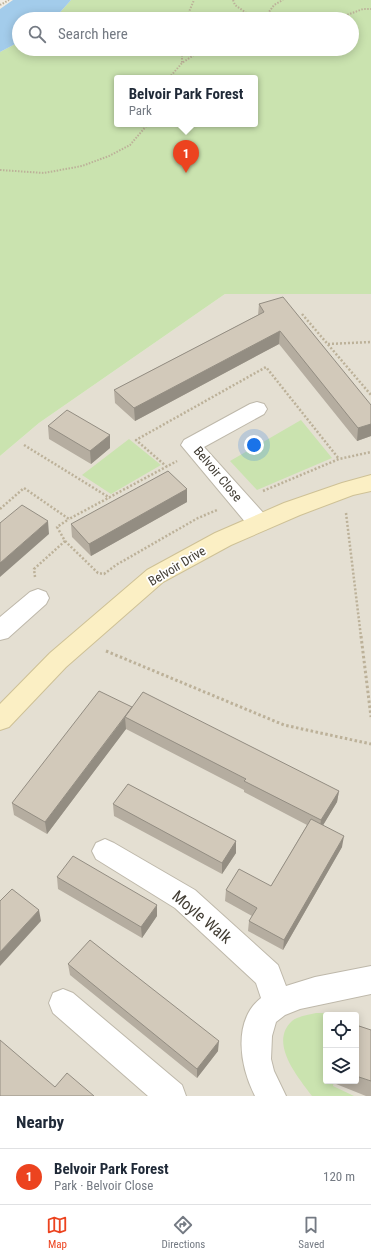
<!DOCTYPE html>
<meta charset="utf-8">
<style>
body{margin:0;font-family:"Roboto Condensed",sans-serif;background:#f6f6f7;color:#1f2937}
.controls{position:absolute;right:12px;bottom:12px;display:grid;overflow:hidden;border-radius:4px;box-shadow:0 2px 10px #0003}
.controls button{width:36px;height:36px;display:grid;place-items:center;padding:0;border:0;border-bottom:1px solid #e0e1e3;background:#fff;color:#1f2937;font:20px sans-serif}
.you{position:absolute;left:254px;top:445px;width:14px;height:14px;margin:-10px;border:3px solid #fff;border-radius:50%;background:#1a73e8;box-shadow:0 0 0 6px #1a73e833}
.badge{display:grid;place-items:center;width:26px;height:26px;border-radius:50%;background:#ec431f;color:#fff;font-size:13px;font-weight:700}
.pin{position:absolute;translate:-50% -33px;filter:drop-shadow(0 1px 2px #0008)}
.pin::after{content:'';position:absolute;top:21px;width:14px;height:12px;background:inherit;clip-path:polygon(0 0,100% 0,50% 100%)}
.popup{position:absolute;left:114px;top:75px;width:144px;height:52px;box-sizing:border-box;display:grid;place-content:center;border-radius:4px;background:#fff;filter:drop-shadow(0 1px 3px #0005);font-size:13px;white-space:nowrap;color:#747a83}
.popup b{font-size:15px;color:#1f2937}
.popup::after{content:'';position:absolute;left:50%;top:100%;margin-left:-8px;border:8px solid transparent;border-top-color:#fff}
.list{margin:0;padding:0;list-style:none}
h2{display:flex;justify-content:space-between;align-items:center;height:52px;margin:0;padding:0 16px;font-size:17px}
h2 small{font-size:13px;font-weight:400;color:#747a83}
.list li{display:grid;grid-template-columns:26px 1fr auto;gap:12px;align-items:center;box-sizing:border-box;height:56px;padding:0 16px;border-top:1px solid #e0e1e3}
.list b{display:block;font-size:15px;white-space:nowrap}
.list p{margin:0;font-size:13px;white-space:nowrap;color:#747a83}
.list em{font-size:13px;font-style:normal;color:#747a83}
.icon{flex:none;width:22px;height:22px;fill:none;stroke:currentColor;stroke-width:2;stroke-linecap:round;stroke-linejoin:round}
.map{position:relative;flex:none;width:371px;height:1096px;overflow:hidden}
.search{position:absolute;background:#fff;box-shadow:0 2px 10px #0003;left:12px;right:12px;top:12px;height:44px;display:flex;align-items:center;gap:10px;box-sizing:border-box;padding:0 14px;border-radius:22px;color:#747a83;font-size:15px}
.sheet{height:108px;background:#fff}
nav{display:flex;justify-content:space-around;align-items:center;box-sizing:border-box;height:56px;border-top:1px solid #e0e1e3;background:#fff;font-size:11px;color:#747a83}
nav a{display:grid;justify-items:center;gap:2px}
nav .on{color:#ec431f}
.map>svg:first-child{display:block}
.residential{fill:#e4dfd2;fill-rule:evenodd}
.green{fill:#cae3af;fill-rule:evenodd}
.water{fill:#a3cceb}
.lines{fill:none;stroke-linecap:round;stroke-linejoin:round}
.street-casing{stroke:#beb8aa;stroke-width:2}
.secondary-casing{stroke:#cec196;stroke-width:2}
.path-far2{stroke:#bcb199;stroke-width:2;stroke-dasharray:1.5 1.5;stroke-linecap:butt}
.path-far1{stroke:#bcb199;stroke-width:2.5;stroke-dasharray:2 2;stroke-linecap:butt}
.path{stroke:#bcb199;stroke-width:3;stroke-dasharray:2.5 2.5;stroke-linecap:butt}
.street{fill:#fff;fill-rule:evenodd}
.secondary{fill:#fbefc4;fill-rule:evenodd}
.wall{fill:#b5ada0}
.shaded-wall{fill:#938d82}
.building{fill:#d2c9ba;stroke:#938d82}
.labels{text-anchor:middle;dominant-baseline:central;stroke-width:3.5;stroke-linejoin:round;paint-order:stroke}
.street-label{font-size:13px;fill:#423d34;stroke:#fff}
.near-street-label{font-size:16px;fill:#423d34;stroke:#fff}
</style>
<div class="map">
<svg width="371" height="1096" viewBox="0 0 371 1096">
<rect width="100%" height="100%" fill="#f1ede4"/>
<path class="residential" d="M225,294h146v802h-371v-640l39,-33zM326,1015h30v66h-30z"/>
<path class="green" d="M71,0h300v294h-146l-186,129 -39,33v-404l19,-10v7h333v-30h-298zM117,78h138v46h-138z
M301,420l31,38 -75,32 -27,-29z
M129,439l32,26 -50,29 -29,-19z
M316,1013h22l10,2h-22v66h8l-1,5 21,10h-42c-13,-18 -44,-53 -20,-75 6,-5 17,-6 24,-8z"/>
<path class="water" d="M13,0h58l-17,19h-35v23l-19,10v-43z"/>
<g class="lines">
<g class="street-casing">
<path id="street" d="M257,402l7,2 3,5 -3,5 -60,33 63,70 3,6 -3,6 -8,2 -8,-2 -70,-84 3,-5 66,-36z
M38,589l8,3 3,6 -3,6 -38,34 -8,2v-23l30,-25z
M105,839l9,4 81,47 83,75 8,21 29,-9 56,-11v28l-71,15 -15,6 -9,7 -4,14 -1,23 3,12 12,25h-31c-15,-29 -23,-75 6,-98l-5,-15 -81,-75 -79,-49 -4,-8 4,-8z
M63,989l10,4 109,92 4,11h-38l-95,-83 -4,-10 4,-10z"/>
</g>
<g class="secondary-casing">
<path id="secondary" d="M371,475v16l-18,4 -53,20 -69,30 -68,37 -97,85 -57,60 -9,3v-26l50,-51 97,-83 68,-37 69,-30 58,-20z"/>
</g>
<path class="path-far2" d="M233,0l2,5 20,14
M0,5l9,-5
M186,19l8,-19
M264,19l10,-14 9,-5
M336,19l27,-10h8
M182,49v14
M169,78l13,-15 21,-14
M0,170l44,3 38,-7 27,-10 21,-11 18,-21"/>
<path class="path-far1" d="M302,314l69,81
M328,344l43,-2
M24,445l86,53
M167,467l-31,-27 130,-73 73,92
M263,491l76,-32 32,-7
M0,509l24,-21 45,31 108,-58
M346,513l15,124
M65,541l33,32 6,1 12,-9 82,-47 19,-8
M35,577l-1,-8 31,-28 -8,-14 12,-8"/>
<path class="path" d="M361,636l10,81
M106,651l178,74 87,19"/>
<use href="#street" class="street"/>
<use href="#secondary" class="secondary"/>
</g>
<path class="wall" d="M259,304l112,101v31l-14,5 -78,-97 -144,77 -20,-18 -1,-13 144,-75z
M48,426l62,9v13l-19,16 -42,-25z
M187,489v13l-96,54 -19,-19 -1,-13z
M132,708l207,83 -2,11 -14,23 19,22 -59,103 -35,-19 1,-10 3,-5 -27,-15 1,-11 45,-4 36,-61 -63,-33v-2l-118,-61 -79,105 -33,-19 -2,-12z
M113,804l123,37v12l-14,21 -108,-58z
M57,877l100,39 -15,22 -84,-49z
M68,964l150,87 -21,27 -127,-103z
M356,1025l15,5v66h-5l-30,-12 1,-3h19z"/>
<path class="shaded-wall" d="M280,331l-1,13 -144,77 -1,-13z
M371,424v12l-14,5 1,-13z
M110,435v13l-19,16 -1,-13z
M187,489v13l-96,54 -2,-12z
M48,521l1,13 -49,43v-14z
M125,717l1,12 -79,105 -2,-12z
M339,791l-2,11 -18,30 2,-12z
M344,836l-2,11 -59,103 1,-10z
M236,841v12l-14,21v-11z
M157,905v11l-15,22 -1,-11z
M39,910l2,11 -41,45v-14z
M219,1041l-1,10 -21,27v-9z"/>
<path class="building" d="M283,297l88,108v19l-13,4 -78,-97 -146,77 -20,-18 150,-78 -5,-8z
M67,410l43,25 -20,16 -42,-25z
M168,471l19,18 -98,55 -18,-20z
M22,505l26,16 -48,42v-40z
M99,691l33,16 -87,115 -33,-19z
M143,692l196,99 -18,29 -77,-39 2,-2 -121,-62z
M128,784l108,57 -14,22 -109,-59z
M311,819l33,17 -60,104 -35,-19 8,-13 -31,-18 13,-21 32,17z
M73,856l84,49 -16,22 -84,-50z
M12,889l27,21 -39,42v-51z
M90,940l129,101 -22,28 -129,-105z
M356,1025l15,5v51l-15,-5z
M0,1040l55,47 12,-14 27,23h-94z"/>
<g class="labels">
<g class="street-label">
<text transform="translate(218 474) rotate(50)">Belvoir Close</text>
<text transform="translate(177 566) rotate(-31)">Belvoir Drive</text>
</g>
<g class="near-street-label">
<text transform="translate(202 917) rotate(40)">Moyle Walk</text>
</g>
</g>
</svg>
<div class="controls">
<button><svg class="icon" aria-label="locate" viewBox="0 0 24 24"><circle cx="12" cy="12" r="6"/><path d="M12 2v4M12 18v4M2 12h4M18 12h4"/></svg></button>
<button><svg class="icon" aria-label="layers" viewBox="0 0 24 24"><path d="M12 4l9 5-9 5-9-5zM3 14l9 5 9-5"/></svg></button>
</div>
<div class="you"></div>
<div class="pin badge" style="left:186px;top:173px">1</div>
<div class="popup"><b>Belvoir Park Forest</b>Park</div>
<div class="search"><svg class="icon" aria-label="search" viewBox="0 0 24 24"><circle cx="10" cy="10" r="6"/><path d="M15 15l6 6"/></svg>Search here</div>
</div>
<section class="sheet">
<h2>Nearby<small></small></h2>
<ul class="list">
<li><span class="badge">1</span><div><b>Belvoir Park Forest</b><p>Park · Belvoir Close</p></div><em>120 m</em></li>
</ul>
</section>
<nav>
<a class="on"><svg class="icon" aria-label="map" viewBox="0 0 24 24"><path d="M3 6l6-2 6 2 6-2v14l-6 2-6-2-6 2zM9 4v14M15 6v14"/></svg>Map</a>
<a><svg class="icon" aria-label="directions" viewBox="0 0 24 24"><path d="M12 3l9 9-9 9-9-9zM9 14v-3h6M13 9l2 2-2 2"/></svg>Directions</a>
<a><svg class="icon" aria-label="saved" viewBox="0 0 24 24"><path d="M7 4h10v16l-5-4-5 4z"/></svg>Saved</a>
</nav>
